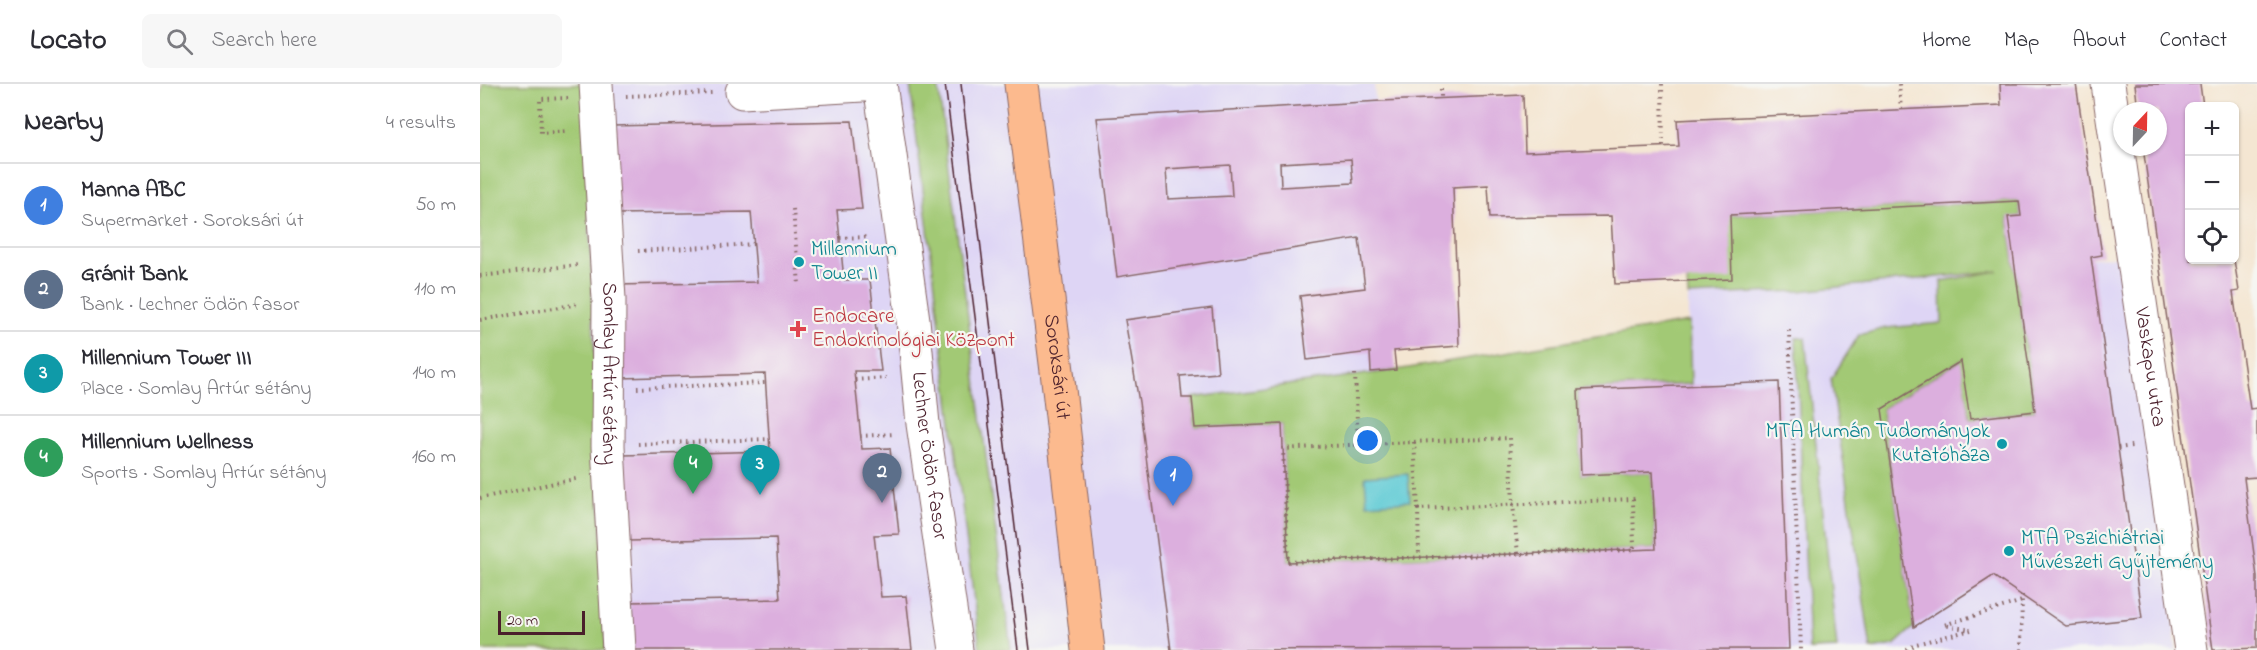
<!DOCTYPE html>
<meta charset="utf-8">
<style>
body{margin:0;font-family:"Indie Flower",sans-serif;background:#f7f7f7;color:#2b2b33}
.controls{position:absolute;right:18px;top:18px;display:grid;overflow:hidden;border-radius:9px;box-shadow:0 2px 4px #0004}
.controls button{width:54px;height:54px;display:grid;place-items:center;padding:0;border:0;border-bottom:2px solid #e1e1e2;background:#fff;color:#2b2b33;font:30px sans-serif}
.compass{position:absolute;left:1633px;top:18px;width:54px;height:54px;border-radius:50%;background:#fff;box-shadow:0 2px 4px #0004;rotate:22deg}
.scale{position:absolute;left:18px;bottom:15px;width:87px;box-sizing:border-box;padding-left:6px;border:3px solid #4a1f2b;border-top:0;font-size:16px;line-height:21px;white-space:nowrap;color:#4a1f2b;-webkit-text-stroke:4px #f6f6f2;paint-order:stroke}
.you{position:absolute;left:888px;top:357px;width:21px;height:21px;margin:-15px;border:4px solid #fff;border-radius:50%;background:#1a73e8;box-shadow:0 0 0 9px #1a73e833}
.badge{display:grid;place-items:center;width:39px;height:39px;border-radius:50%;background:#7c3aed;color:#fff;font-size:20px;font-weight:700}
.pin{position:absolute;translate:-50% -50px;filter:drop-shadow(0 2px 3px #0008)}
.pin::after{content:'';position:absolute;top:32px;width:21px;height:18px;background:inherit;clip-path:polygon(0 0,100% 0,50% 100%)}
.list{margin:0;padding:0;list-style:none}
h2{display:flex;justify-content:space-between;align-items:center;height:78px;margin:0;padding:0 24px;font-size:26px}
h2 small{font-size:20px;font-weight:400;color:#7c7c81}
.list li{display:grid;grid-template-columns:39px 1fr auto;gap:18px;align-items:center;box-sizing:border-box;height:84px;padding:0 24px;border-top:2px solid #e1e1e2}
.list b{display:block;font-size:22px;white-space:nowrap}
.list p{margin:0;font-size:20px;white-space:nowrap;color:#7c7c81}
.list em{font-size:20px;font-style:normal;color:#7c7c81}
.icon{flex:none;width:33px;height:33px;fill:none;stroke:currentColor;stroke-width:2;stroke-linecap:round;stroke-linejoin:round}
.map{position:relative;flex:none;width:1777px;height:566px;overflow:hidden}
header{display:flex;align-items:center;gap:36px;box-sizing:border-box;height:84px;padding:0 30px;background:#fff;border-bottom:2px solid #e1e1e2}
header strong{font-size:28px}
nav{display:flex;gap:33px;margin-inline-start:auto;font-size:21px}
.search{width:420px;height:54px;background:#f7f7f7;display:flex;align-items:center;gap:15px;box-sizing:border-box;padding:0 21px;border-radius:9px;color:#7c7c81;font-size:22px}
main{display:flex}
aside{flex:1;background:#fff}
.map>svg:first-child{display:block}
.built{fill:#ded5f5}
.green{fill:#a2c974;stroke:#767450;stroke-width:1.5}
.water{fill:#5dcad4;stroke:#547480;stroke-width:1.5}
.building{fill:#dcafde;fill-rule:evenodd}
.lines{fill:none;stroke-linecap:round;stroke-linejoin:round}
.minor-casing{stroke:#866565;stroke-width:35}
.major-casing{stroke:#866565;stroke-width:35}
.path{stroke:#866565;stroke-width:4;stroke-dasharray:1.5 4.5;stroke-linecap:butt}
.minor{stroke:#fff;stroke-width:33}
.major{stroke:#fcba8e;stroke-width:33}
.tram{stroke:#4a1f2b;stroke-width:1.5}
.culture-dot{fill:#0f9aa8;stroke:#f6f6f2;stroke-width:2}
.health-dot{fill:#e0444e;stroke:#f6f6f2;stroke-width:2}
.labels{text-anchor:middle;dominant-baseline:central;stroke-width:4.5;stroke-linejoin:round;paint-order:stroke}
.culture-label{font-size:21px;fill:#0d838f;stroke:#f6f6f2;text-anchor:start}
.health-label{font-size:21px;fill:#be3a42;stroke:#f6f6f2;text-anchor:start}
.street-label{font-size:21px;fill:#4a1f2b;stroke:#f6f6f2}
</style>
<header>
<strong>Locato</strong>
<div class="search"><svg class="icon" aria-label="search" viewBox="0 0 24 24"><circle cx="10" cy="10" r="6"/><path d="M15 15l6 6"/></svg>Search here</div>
<nav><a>Home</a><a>Map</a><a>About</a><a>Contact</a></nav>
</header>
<main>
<aside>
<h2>Nearby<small>4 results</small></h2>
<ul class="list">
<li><span class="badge" style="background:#3f7fe0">1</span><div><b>Manna ABC</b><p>Supermarket · Soroksári út</p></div><em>50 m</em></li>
<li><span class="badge" style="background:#5c6f8a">2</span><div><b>Gránit Bank</b><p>Bank · Lechner Ödön fasor</p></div><em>110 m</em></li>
<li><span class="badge" style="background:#0f9aa8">3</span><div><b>Millennium Tower III</b><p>Place · Somlay Artúr sétány</p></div><em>140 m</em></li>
<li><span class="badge" style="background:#2e9e5b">4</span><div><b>Millennium Wellness</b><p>Sports · Somlay Artúr sétány</p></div><em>160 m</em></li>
</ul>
</aside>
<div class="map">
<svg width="1777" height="566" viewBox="0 0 1777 566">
<rect width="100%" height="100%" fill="#f6f6f2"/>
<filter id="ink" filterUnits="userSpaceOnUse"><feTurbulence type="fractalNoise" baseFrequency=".0167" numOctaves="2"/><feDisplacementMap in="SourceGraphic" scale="12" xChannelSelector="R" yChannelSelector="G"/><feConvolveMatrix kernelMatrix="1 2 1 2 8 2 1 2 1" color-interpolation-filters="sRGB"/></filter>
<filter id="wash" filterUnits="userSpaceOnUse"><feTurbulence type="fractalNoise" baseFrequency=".008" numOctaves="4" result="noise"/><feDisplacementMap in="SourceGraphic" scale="24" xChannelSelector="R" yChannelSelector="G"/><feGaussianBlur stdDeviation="1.35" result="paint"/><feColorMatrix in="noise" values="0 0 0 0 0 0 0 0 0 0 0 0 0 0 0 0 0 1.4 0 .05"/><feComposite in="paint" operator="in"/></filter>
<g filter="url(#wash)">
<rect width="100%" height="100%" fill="#f4e6d2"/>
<path class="built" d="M10,0h884l22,286 292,-48v-26l451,-42 37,396h-1696v-515z"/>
<path class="green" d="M3,0h101l22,566h-126v-550z
M430,0h28l73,566h-31z
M1539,117l2,15 -13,2 27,193 -65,8 -10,-58 -78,48 32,218 -20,18 -23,4 -40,-270 28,-44 27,-7 56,-5 -1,-42 57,-10 -199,20 -111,5 -1,-15 43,-66z
M1209,238l2,62 -113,6 3,85 71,-3 4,77 -368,13 -6,-138 -87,4 -3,-30 204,-28z
M1316,254h9l32,310 -28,1z"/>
<path class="water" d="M928,390l2,27 -43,3 -2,-27z"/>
<g id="blocks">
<path class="building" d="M1520,0h76l26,171 -11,2 51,361 -76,8 -73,-50 -79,51 -32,-218 79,-48 9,58 65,-8 -27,-194 13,-1 -2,-15 -289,14 2,64 -117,5 -4,-68 -121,2 -2,-33 -35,2 6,159 -65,5 2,19 -25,2 -1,-20 -63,8 -7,-64 65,-8 -6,-50 -242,39 -20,-159 284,-17 142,-6 2,57 154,-6 -2,-26 324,-15zM871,75l2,24 -72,4 -1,-24zM750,81l2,31 -64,3 -2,-30z
M1655,0h65l3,22h-13v154h44l5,31 -6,1 17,117 7,-1v69l-13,1 13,99v71l-44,2 -70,-503h15v-36h-20z
M372,37l10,88 -25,1 7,70h26l11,91h-27l8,78 28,-1 9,86 -25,1 7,62 25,-1 6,54h-280l-2,-48 150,-3 -4,-61 -148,3 -4,-86 146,-4 -5,-77 -144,4 -3,-93 139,-3 -6,-70 -136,2 -4,-88z
M732,224l6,65 -38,3 2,22h10l3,30 87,-4 6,138 368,-13 -4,-77 -71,3 -3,-85 201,-8 10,267 -618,1 -32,-248 -14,-82z"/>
</g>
</g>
<g filter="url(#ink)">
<use href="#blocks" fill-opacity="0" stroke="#866565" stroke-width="1.5"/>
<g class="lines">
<g class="minor-casing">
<g id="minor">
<path id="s1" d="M116,0l13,215 -1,147 11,204"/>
<path id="s2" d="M400,0l33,236 10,104 33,226"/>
<path id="s3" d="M1628,0l83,566"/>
<path d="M262,8l138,-8"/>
</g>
</g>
<g class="major-casing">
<g id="major">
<path id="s4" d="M541,0l36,287 31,279"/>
</g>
</g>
<path class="path" d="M1182,0l1,63
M1419,0l2,26
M961,5v10
M146,12l86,-3
M88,14l-28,1 1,34 27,-2
M313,125l6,76
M360,154l30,-1
M158,167l116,-7
M0,192l98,-11
M0,236l99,-16
M1309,246l12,320
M875,290l3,70
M375,296l31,-2
M157,304l128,-5
M380,352l34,-2
M934,358l4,67 215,-10 1,51 -346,12 -5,-113c75,-5 151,-8 227,-11l3,66 5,50
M158,360l131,-5
M1638,364l14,-2
M0,414l100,-20
M938,425l1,49
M1427,566l9,-6 55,-14 -27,-5 78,-24
M1541,566l1,-55"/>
<use href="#minor" class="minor"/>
<use href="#major" class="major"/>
<path class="tram" d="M465,0l73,566
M481,0l69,566"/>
</g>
</g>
<g class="culture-dot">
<circle cx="319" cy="178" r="6"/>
<circle cx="1522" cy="360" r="6"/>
<circle cx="1529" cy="467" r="6"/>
</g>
<path class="health-dot" d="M315 236h6v6h6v6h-6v6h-6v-6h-6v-6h6z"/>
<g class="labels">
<g class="culture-label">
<text x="331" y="166">Millennium<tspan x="331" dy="24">Tower II</tspan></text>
<text x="1510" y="348" text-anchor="end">MTA Humán Tudományok<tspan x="1510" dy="24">Kutatóháza</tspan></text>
<text x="1541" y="455">MTA Pszichiátriai<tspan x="1541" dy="24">Művészeti Gyűjtemény</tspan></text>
</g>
<g class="health-label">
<text x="332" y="233">Endocare<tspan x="332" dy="24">Endokrinológiai Központ</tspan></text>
</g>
<g class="street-label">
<text stroke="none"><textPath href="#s4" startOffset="285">Soroksári út</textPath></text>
<text stroke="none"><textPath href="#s3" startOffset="286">Vaskapu utca</textPath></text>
<text stroke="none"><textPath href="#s1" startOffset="290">Somlay Artúr sétány</textPath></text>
<text stroke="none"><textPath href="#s2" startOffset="375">Lechner Ödön fasor</textPath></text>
</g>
</g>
</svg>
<div class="controls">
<button>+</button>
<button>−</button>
<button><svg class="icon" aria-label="locate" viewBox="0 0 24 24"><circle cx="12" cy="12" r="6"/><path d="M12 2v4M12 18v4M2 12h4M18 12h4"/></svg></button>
</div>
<svg class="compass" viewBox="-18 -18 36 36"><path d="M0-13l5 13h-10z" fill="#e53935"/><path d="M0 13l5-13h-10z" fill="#7c7c81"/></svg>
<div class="scale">20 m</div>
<div class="you"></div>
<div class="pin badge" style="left:693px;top:422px;background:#3f7fe0">1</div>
<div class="pin badge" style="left:402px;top:419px;background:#5c6f8a">2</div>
<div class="pin badge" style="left:280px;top:411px;background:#0f9aa8">3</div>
<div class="pin badge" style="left:213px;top:410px;background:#2e9e5b">4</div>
</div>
</main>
